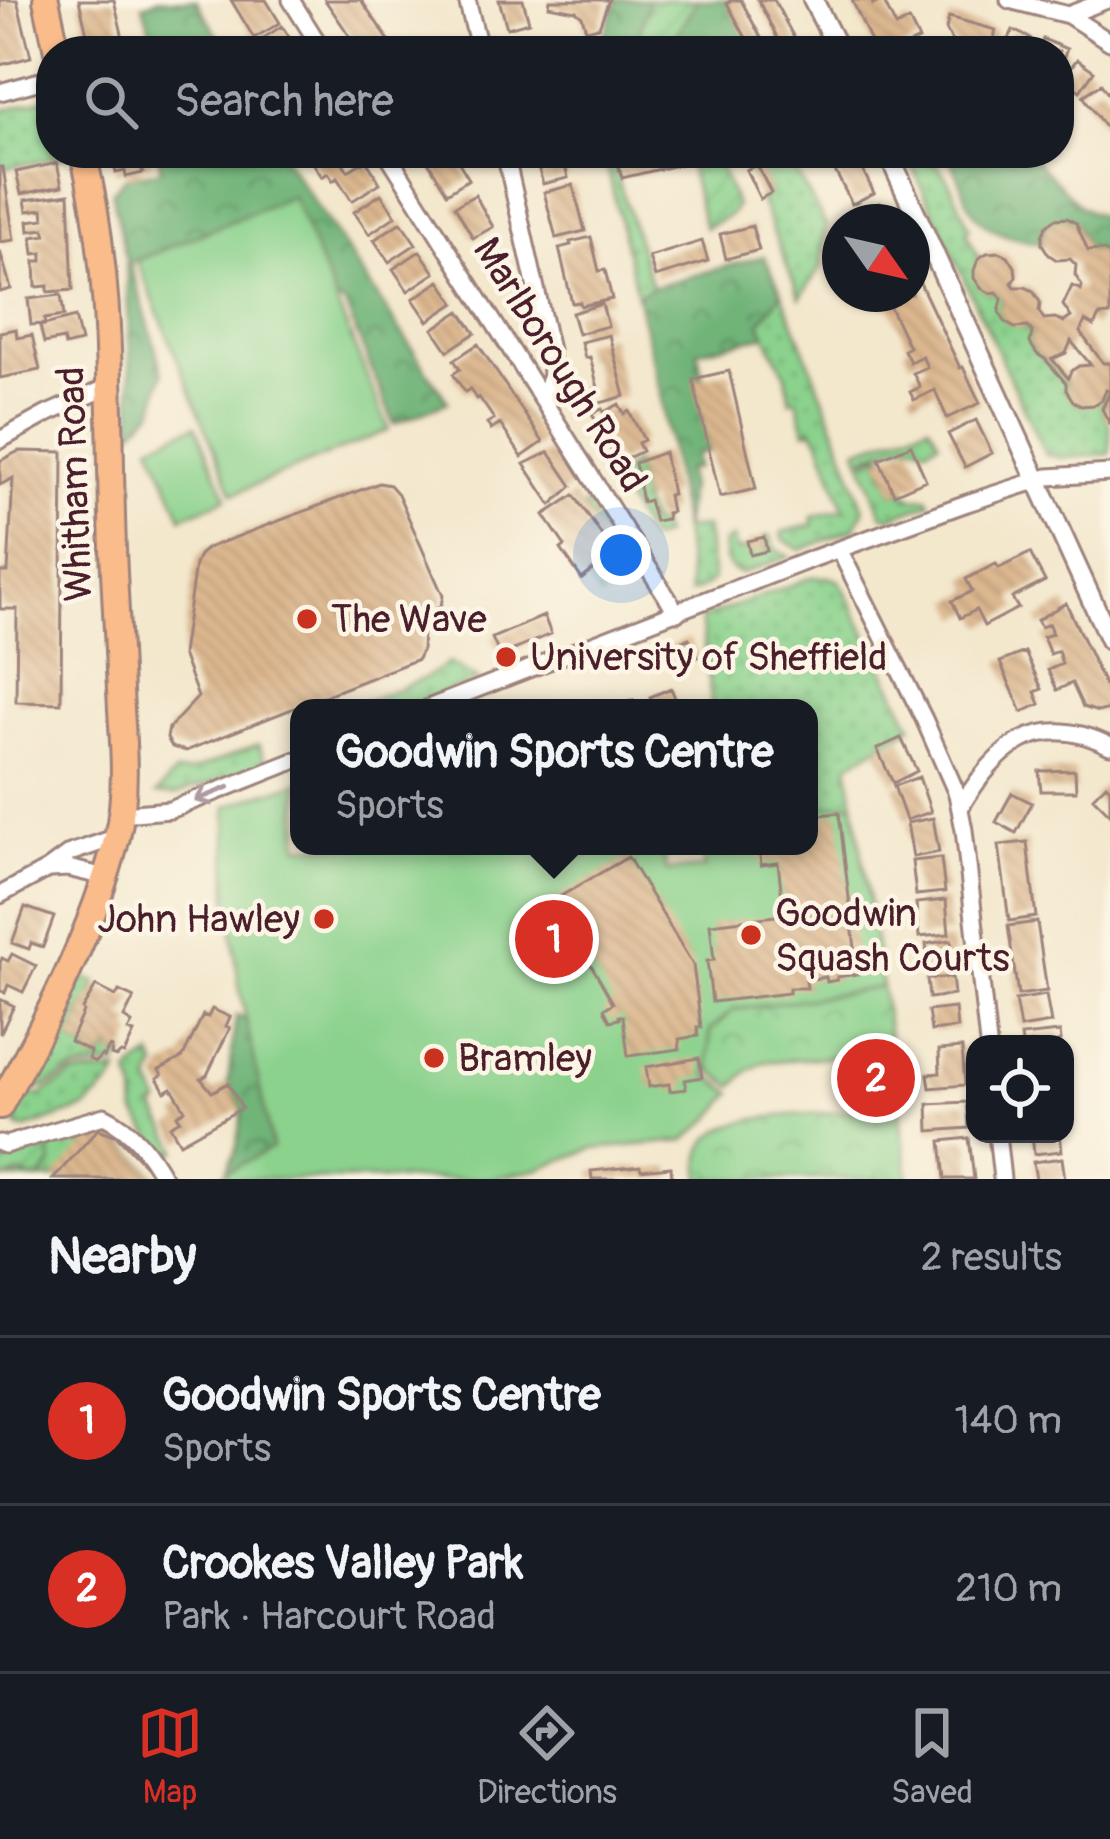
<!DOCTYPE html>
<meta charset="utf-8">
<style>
body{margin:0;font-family:Pangolin,sans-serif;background:#20242c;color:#f1f3f6}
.controls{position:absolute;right:36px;bottom:36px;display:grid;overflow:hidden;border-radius:24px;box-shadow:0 3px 9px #0004}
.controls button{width:108px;height:108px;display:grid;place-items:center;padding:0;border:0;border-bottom:3px solid #363941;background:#171b24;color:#f1f3f6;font:60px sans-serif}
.compass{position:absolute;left:822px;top:204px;width:108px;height:108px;border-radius:50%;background:#171b24;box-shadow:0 3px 9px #0004;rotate:124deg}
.you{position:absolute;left:621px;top:555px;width:42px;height:42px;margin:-30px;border:9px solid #fff;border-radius:50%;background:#1a73e8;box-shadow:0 0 0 18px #1a73e833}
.badge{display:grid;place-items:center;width:78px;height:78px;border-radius:50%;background:#d93025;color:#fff;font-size:39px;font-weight:700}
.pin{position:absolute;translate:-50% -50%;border:6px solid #fff;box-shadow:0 3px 12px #0006}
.popup{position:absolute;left:290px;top:699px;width:528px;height:156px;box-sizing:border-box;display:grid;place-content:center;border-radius:24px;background:#171b24;filter:drop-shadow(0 3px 9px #0005);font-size:39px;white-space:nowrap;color:#9ea1a6}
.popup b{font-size:45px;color:#f1f3f6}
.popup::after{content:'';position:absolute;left:50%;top:100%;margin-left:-24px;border:24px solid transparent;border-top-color:#171b24}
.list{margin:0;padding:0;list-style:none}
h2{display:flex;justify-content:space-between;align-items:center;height:156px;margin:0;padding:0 48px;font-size:51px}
h2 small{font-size:39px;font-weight:400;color:#9ea1a6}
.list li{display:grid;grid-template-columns:78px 1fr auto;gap:36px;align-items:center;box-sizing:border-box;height:168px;padding:0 48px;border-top:3px solid #363941}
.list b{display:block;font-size:45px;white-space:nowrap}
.list p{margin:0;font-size:39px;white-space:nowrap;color:#9ea1a6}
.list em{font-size:39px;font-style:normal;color:#9ea1a6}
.icon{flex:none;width:66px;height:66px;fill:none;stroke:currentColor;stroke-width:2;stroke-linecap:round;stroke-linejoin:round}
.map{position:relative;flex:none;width:1110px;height:1179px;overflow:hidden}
.search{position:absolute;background:#171b24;box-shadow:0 3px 9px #0004;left:36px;right:36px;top:36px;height:132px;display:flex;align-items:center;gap:30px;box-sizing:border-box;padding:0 42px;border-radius:48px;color:#9ea1a6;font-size:45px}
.sheet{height:492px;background:#171b24}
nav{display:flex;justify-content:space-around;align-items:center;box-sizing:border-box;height:168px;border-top:3px solid #363941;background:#171b24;font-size:33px;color:#9ea1a6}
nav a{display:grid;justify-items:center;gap:6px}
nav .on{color:#d93025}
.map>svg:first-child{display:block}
.grass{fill:url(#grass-dots);stroke:#6a785c;stroke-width:3}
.forest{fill:url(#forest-crowns);stroke:#5d6a52;stroke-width:3}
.park{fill:url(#park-crowns);stroke:#6a785c;stroke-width:3}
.garden{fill:url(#garden-furrows);stroke:#6a785c;stroke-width:3}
.pitch{fill:#8bd28d;stroke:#6a785c;stroke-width:3}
.building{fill:url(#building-back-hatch);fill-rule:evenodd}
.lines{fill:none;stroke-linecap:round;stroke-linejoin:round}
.minor-casing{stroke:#9e837c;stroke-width:21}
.tertiary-casing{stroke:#9e837c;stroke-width:24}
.primary-casing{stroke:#9e837c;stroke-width:30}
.minor{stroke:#fff;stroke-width:15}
.tertiary{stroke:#fff;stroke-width:18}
.primary{stroke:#fabc8b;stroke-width:24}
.oneway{stroke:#ae9aa0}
.poi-dot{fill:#c8321e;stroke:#fcf5e5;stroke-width:4.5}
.labels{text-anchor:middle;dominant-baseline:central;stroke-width:9;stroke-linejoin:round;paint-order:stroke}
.street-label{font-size:39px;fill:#4a1f2b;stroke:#fcf5e5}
.poi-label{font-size:39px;fill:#4a1f2b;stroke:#fcf5e5;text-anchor:start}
</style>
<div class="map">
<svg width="1110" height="1179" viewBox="0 0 1110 1179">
<defs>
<pattern id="grass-dots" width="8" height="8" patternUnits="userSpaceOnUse" patternTransform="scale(3)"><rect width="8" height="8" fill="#8bd28d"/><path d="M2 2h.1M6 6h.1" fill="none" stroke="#79b47a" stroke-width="1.8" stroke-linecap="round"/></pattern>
<pattern id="forest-crowns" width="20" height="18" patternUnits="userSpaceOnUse" patternTransform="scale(3)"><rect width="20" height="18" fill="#70b478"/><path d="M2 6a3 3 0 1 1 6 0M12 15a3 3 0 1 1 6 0" fill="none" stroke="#5e9263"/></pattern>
<pattern id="park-crowns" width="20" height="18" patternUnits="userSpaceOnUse" patternTransform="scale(3)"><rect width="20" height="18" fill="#8bd28d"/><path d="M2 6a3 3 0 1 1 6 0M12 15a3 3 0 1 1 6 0" fill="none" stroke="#79b47a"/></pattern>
<pattern id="garden-furrows" width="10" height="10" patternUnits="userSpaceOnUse" patternTransform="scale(3)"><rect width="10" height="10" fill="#8bd28d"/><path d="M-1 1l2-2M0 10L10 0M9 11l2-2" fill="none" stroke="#79b47a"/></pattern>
<pattern id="building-back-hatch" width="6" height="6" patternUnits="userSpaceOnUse" patternTransform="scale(3)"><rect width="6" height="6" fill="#dcb78f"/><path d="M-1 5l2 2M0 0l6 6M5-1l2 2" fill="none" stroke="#be9d7c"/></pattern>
</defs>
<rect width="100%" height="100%" fill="#fcf5e5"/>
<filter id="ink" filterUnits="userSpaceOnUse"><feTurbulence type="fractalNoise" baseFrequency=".00833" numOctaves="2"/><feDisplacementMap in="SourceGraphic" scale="24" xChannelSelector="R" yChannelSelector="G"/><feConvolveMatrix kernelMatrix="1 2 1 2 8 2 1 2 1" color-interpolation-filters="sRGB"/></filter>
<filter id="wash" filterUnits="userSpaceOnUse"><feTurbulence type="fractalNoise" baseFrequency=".004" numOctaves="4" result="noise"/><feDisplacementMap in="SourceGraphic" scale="48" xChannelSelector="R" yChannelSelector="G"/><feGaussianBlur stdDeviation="2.7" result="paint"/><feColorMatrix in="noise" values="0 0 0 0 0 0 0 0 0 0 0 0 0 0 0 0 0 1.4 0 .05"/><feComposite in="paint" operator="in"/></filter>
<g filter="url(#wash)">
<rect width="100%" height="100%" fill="#f3e7cc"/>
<path class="grass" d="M51,97v56h15l1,3 -67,13v-58z
M604,153h6l42,134 -15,8z
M751,153h34l41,72 -5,42 -21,31 -40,-99 10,-6z
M909,153c37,0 46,47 61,75l-4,4 13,26c-7,16 -4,36 18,34l5,7 -3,13c8,13 14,16 29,15l4,5c-2,9 -4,11 3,19 8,10 23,17 29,30 6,12 4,17 17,25l21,-6 4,-10 4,2 -8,17 8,15v30l-46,4 -19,-4 -136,-294z
M782,293l56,142 26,75 -9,18 -54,22 -18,-11 -1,-7 31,-7v-8l31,-8 -23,-66 -9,-14 -7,2 -8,-32 -7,1 -4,-25 -27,-52z
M930,424l9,17 -12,6 -20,-5 -47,16 -3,-9z
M881,454l4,2 -6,4 15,33 10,-3 7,8 16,-1 3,6 -39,14 -9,-3 -20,-52z
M705,527l8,52 -7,7 -16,7 -7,-64z
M771,536l2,11 17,9 -49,18c-14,-4 -18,-17 -17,-31l9,-5 3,13 13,-3 18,3 -3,-14z
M812,577h17l11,4 72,145 -64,39 34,222 -93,14 37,-24 -17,-169v-100h-97l-11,-89z
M449,663l29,17 -72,28h-57l76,-30z
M258,745l9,19 -91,31 -19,-1 18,-21 16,-1z
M83,977l14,6 -10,21 -5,5 1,3 -13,29 20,10 -1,7 6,4 7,-7 3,1 4,-9 3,1v7l12,-1 -7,11 -45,6 -27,16 -16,1z
M152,1056l5,10 -7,15 10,23 -6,3 24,43 -11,8 -31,-44 -1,-25 -5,-14 5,-8z
M119,1072l-7,11 -26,25 -59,20 -6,1 -6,-5 1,-10 10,-19h15l32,-20z"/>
<path class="forest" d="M159,0h37l31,51h-71l-13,-46z
M617,0h32l-15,51h-35z
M697,0h35l-5,3 26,48h-73l-7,-11z
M158,153h123l167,249 -54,22 -49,-119 -10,-5 -43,-104 -162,67 33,110 -9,37 -21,21 -7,-171 -14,-69 14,-14 35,-7z
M947,153h81l53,54 29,14v34l-9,-5 -13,1 -12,-28 -8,-4 -21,6 -5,11v8c-31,-6 -62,-12 -75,-44 -6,-17 -11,-32 -20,-47z
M764,256l18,37 -22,30 6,12 -68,16 4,26 -8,2 16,72 -15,3 1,14 -10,2 3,15 -6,44 -23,-138 -23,-96 15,-8z
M269,791l1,79 42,297 -98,12 11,-6 11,-22 5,-29 1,-14 -14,-25 8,-67 10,3 -18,-123 -1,-90z"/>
<path class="park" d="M882,987l27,192h-208c-1,-14 -2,-25 6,-37 23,-32 113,-26 149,-32l-2,-55 -90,7 -16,9 -15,15 -24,-17 1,-39 23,-20z
M98,1129l19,7 41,43h-158v-13l4,-4z"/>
<path class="garden" d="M649,0h48l-24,40 7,11h-46z
M717,160l19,46 -5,8 -26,14 -16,-61z
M635,463l7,39 9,23 9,-1 3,12 -13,5 -39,-62z
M589,503l45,72 -34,22 -14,-20 28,-25 -31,-45z
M53,1143l-3,9 2,12 -12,15h-10c-10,-10 -18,0 -30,0v-13l4,-4z"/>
<path class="pitch" d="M292,196l97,234 -156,64 -96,-233z
M196,425l31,73 -45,19 -31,-73z
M299,782v64h245l15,19 50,-19h52l6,25 37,-3 -1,-22h106v-38l45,-5 28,184 -149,23 -23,20 -1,39 -3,5 27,19 -24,28 -25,20 -92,8 -57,21 -46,9h-275l58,-31 -33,-163 -11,-89 -1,-90z"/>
<g id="blocks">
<path class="building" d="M0,0h17l14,57 -31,8z
M79,0h35l12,51h-35z
M231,0h35l14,23 -26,15z
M325,0h36l29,42 -14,9h-16z
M499,0h24l6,22 -22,6z
M550,0h59l-10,27 -13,3 -4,-14 -6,-5 -27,-5z
M732,0h9l27,51h-15l-26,-48z
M758,0h16l27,51h-17z
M852,0h19l2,5 10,-5 13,27 13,-7 10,20 -15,7 2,4h-31z
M949,17l47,13 -5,21 -38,-7 -7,-15z
M282,26l16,25h-40l-4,-7z
M1013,30l17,8 -6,13h-21z
M1043,39l24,10 -8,20v-18h-21z
M538,40l2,11h-29l-1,-5z
M1077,59l17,12 -14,20 -21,-15 6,-9 4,3z
M1101,84l9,13v25l-6,4 -21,-30z
M115,153h35l3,11 -12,3 2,6 -17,4 -1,-6 -9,2 -4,-16 4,-1z
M307,153h45l-11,7 7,11 18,-11 14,23 -28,18 -15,-23 -4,3 -5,-8 -6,4z
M436,153h17l16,26 -22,14 -21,-35z
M562,153l6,25 -25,6 -7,-24z
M614,153h106v2l-98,23z
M857,158l17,35 -22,11 -18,-35z
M57,163l5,23 -41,8 -5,-22z
M757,165l14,28 -11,6 -14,-29z
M0,167h3l11,73 -14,2z
M573,185l12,46 -29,7 -12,-46z
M69,194l4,96 -25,2v-6l-12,1 -1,-26h7v-8l-8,1 -2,-17 14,-2 -2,-6 -15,2 -1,-10 16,-2 -1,-10 -16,2 -2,-11z
M381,194l15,22 -27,18 -15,-22z
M475,195l18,32 -20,11 -18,-32z
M879,203l10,19h-37l-2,-4z
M1067,218l9,5 12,28 13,-1 9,4v61l-11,1 -5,10 -9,-5 -5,11 23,31h7v61l-8,-15 8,-17 -4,-2 -4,10 -8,5 -13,1 -8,-5 -7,-11v-7l-21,-24 -8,-5 -7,-11 2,-11 -4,-5 -13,1 -9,-5 -7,-11 3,-13 -5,-7 -7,1 -9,-5 -7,-10v-8l5,-12 8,-5 13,-1 8,4 7,11 1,9 -4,7 3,4h10l8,4 7,11 -1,10 5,7 11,-1 9,4 7,-5 -8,-12 9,-19 9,4 1,-4 -7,-11 1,-10 -6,-6 -13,1 -8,-5 -7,-11v-8l5,-11 8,-6zM1071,341l20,24 -12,1 -8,5 -3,7 -16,-19 14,-6z
M401,222l15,22 -27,18 -15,-22z
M752,226l7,24 -33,9 -6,-25z
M591,237l8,34 6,-1 7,29 -31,7 -1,-4 -8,1 -13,-55 12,-3 -1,-3z
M702,241l6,20 -53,16 -6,-20z
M0,251l11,38 -11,3z
M420,251l15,22 -27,18 -15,-22z
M912,266l48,102 3,-1 17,36 -33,15 -12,-28 -21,10 -4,-8 10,-5 -7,-14 14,-6 -5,-11 -12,6 -6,-12 5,-3 -20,-42 -6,3 -7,-14h36z
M440,281l15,22 -27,18 -15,-22z
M61,295l3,21 -20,3 1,5 -14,1 -3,-26z
M602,304l6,22 -30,8 -6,-21z
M460,311l15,22 -27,18 -15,-22z
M75,317l6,25 -16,4 -2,-7 -19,4 -4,-17z
M16,329l1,9 15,-3 8,35 -40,8v-46z
M609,335l16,61 -28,8 -4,-15 5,-1 -8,-31 -5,1 -4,-16z
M478,344l65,98 -21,15 -22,-33 -9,6 -4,-7 7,-4 -15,-22 -3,2 -6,-10 -5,3 -12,-18 7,-5 -6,-9z
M729,371l27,118 -36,8 -27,-118z
M619,404l5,10 5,-3 15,29 -6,3 4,8 -24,12 -26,-49 10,-5 2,3z
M976,420l16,33 -27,14 -17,-33z
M911,445l15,35 -32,14 -15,-35z
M19,451l44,1 -2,251 -45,-1 1,-93h-17v-37h8l5,-94 -13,7v-24z
M549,452l23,34 -21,19 -27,-41z
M664,452l8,42 -4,1 3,17 -5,1 1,6 -12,2 -6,-21 -7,2 -7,-39z
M379,483l11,2 8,9 45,102 -2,9 -12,11 -6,13 -1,21 -4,9 -232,92 -14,-4 -5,-9 2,-10 29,-31 -16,-43 13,-89 4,-10 8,-7z
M574,495l40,58 -32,26 -21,-30 4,-3 -21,-31z
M764,537l3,14 -17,4 -3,-14z
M1030,553l15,28 -33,17 6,10 -34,18 -8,-16 -16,8 -8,-17 20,-10 -6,-12 30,-15 3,4z
M1066,603l44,94 -1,12 -11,3 -15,-5 -11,-24 -15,7 -9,-20 14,-6 -4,-13 -8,3 -7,-17 9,-3 -3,-10 -8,3 -4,-7z
M544,616l7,18 -51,22 -8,-18z
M689,638l9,19 -21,10 -9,-20z
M1025,652l17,37 -7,3 5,12 -18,8 -22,-50z
M671,688l8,20h-66l20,-8 2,7 17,-6 -2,-4z
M901,738l16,33 -24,12 -16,-34z
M1075,770l1,21h-35l-2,-20z
M919,777l12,35 -25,8 -12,-34z
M1106,784l4,4v26l-17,-17z
M1012,793l20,10 -16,30 -20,-11z
M818,807l1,8 20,-2 19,161 -21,3v3l-10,2 -1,-5 -20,3 1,8h-18v5l-77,9 -5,-41 7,-1 -4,-36 74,-9 -6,-52 -17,2 -2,-19h50v-38z
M933,818l6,34 -26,5 -6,-34z
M1027,842l9,75 -27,4 -10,-76z
M628,857l65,108 8,62h-4l1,9 -19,3 1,10 -52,7 -5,-40h-4v3l-9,2 -6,-12 9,-6 -59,-103z
M941,858l4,34 -29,3 -4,-34z
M946,900l3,34 -30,3 -3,-34z
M25,907l29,10 -11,30 -12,-4 -2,6 -17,-6z
M1037,922l10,69 -29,4 -10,-69z
M951,940l3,28 -25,3 -1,-3 -10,1 -2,-16 11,-2 -1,-7z
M12,954l24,12 -13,26 -15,-7 -3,8 -5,-3v-27l2,-5 6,3z
M952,977l2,18 -25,3 -2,-19z
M96,986l20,10 3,-5 15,7 -10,20 8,5 -4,8 6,2 -10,21 -3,-1 -5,4 -5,-2 1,-7 -3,-1 -5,10 -2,-2 -7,7 -6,-3 1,-8 -20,-10 13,-29 -1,-3z
M1046,995l5,28 -31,5 -5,-28z
M0,999l14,7 -14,28z
M955,1008l2,20 -26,3 -3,-20z
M212,1009l18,8 -4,9 4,2 -23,47 -6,4 11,13 16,-9 14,25 -62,35 -10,-17 10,-6 -3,-5 8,-5 -13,-22 -7,4 -8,-14 5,-3 -3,-5 24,-13 20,-42 5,2z
M1060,1032l1,9 -11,3h-28l-1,-8z
M962,1048l3,37 -35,3 -2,-14 12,-1 -1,-23z
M699,1058l3,19 -17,3 1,9 -16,2 -1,-7 -20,3 -3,-20z
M967,1102l2,26 -40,3 -1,-27z
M98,1129l19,7 41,43h-105z
M1032,1134h28l2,17 -28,3z
M969,1138l5,41h-29l-4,-38z
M1062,1158l3,21h-29l-3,-17z
M640,1166l1,4 30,-3 1,12h-80l-1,-8z"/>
</g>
</g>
<g filter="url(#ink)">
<use href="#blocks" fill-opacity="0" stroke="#9e837c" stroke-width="3"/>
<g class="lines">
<g class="minor-casing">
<path id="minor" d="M291,0l32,51
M467,0l13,51
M1009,0l59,15 42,27
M1068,15l39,-15
M0,92l51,-14
M387,153l290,460
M505,153l45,197 1,26 -9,22
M0,440l47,-26 61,-27
M839,549l85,170 33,75 7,36 24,214
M428,708l381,-148 158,-57 81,-26 62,-4
M960,808c37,-62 78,-98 150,-62
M122,814l48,-4 129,-51
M51,869l17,-1 37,9
M0,895l48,-26 22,-16 47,-16
M997,1134l5,45
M0,1143l5,2 99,-29c29,14 45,36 60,63"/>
</g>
<g class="tertiary-casing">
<path id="tertiary" d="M813,0l26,51
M888,153l222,487"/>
</g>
<g class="primary-casing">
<path id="primary" d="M46,0l11,51
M0,1106c46,-85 93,-175 117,-269 10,-42 7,-85 4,-127 -2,-46 -5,-92 -7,-138 -7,-139 3,-283 -31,-419"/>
</g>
<use href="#minor" class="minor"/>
<use href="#tertiary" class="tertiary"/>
<use href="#primary" class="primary"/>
</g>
<defs><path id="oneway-shaft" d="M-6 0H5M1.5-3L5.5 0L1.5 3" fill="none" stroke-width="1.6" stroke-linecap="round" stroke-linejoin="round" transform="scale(3)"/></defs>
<use class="oneway" href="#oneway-shaft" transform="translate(212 794) rotate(158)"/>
</g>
<g class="poi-dot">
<circle cx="307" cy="619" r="12"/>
<circle cx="506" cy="657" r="12"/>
<circle cx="324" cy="919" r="12"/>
<circle cx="751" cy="935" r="12"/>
<circle cx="434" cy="1058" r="12"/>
</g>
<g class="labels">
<g class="street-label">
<text transform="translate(560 365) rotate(58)">Marlborough Road</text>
<text transform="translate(75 484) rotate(-92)">Whitham Road</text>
</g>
<g class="poi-label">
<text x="331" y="619">The Wave</text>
<text x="530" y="657">University of Sheffield</text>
<text x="775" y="913">Goodwin<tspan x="775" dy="45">Squash Courts</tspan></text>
<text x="300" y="919" text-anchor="end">John Hawley</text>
<text x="458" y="1058">Bramley</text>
</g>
</g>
</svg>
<div class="controls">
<button><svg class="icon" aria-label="locate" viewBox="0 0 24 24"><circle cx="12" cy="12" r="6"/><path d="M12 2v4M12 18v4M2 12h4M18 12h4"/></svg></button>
</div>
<svg class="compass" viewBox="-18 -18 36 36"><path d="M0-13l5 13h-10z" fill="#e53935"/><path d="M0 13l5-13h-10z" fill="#9ea1a6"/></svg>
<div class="you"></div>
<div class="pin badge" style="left:554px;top:939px">1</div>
<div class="popup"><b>Goodwin Sports Centre</b>Sports</div>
<div class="pin badge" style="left:876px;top:1078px">2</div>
<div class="search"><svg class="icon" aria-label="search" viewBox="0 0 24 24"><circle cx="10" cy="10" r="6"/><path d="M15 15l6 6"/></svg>Search here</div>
</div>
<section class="sheet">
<h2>Nearby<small>2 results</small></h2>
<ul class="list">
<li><span class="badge">1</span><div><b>Goodwin Sports Centre</b><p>Sports</p></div><em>140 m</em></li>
<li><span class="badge">2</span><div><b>Crookes Valley Park</b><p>Park · Harcourt Road</p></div><em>210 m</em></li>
</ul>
</section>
<nav>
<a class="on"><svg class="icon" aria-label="map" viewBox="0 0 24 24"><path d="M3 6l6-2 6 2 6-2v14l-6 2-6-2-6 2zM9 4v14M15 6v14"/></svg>Map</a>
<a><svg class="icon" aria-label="directions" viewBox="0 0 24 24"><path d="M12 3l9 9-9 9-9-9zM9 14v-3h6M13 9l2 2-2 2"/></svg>Directions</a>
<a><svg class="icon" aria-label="saved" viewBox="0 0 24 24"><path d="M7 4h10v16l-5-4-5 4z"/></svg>Saved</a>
</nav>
